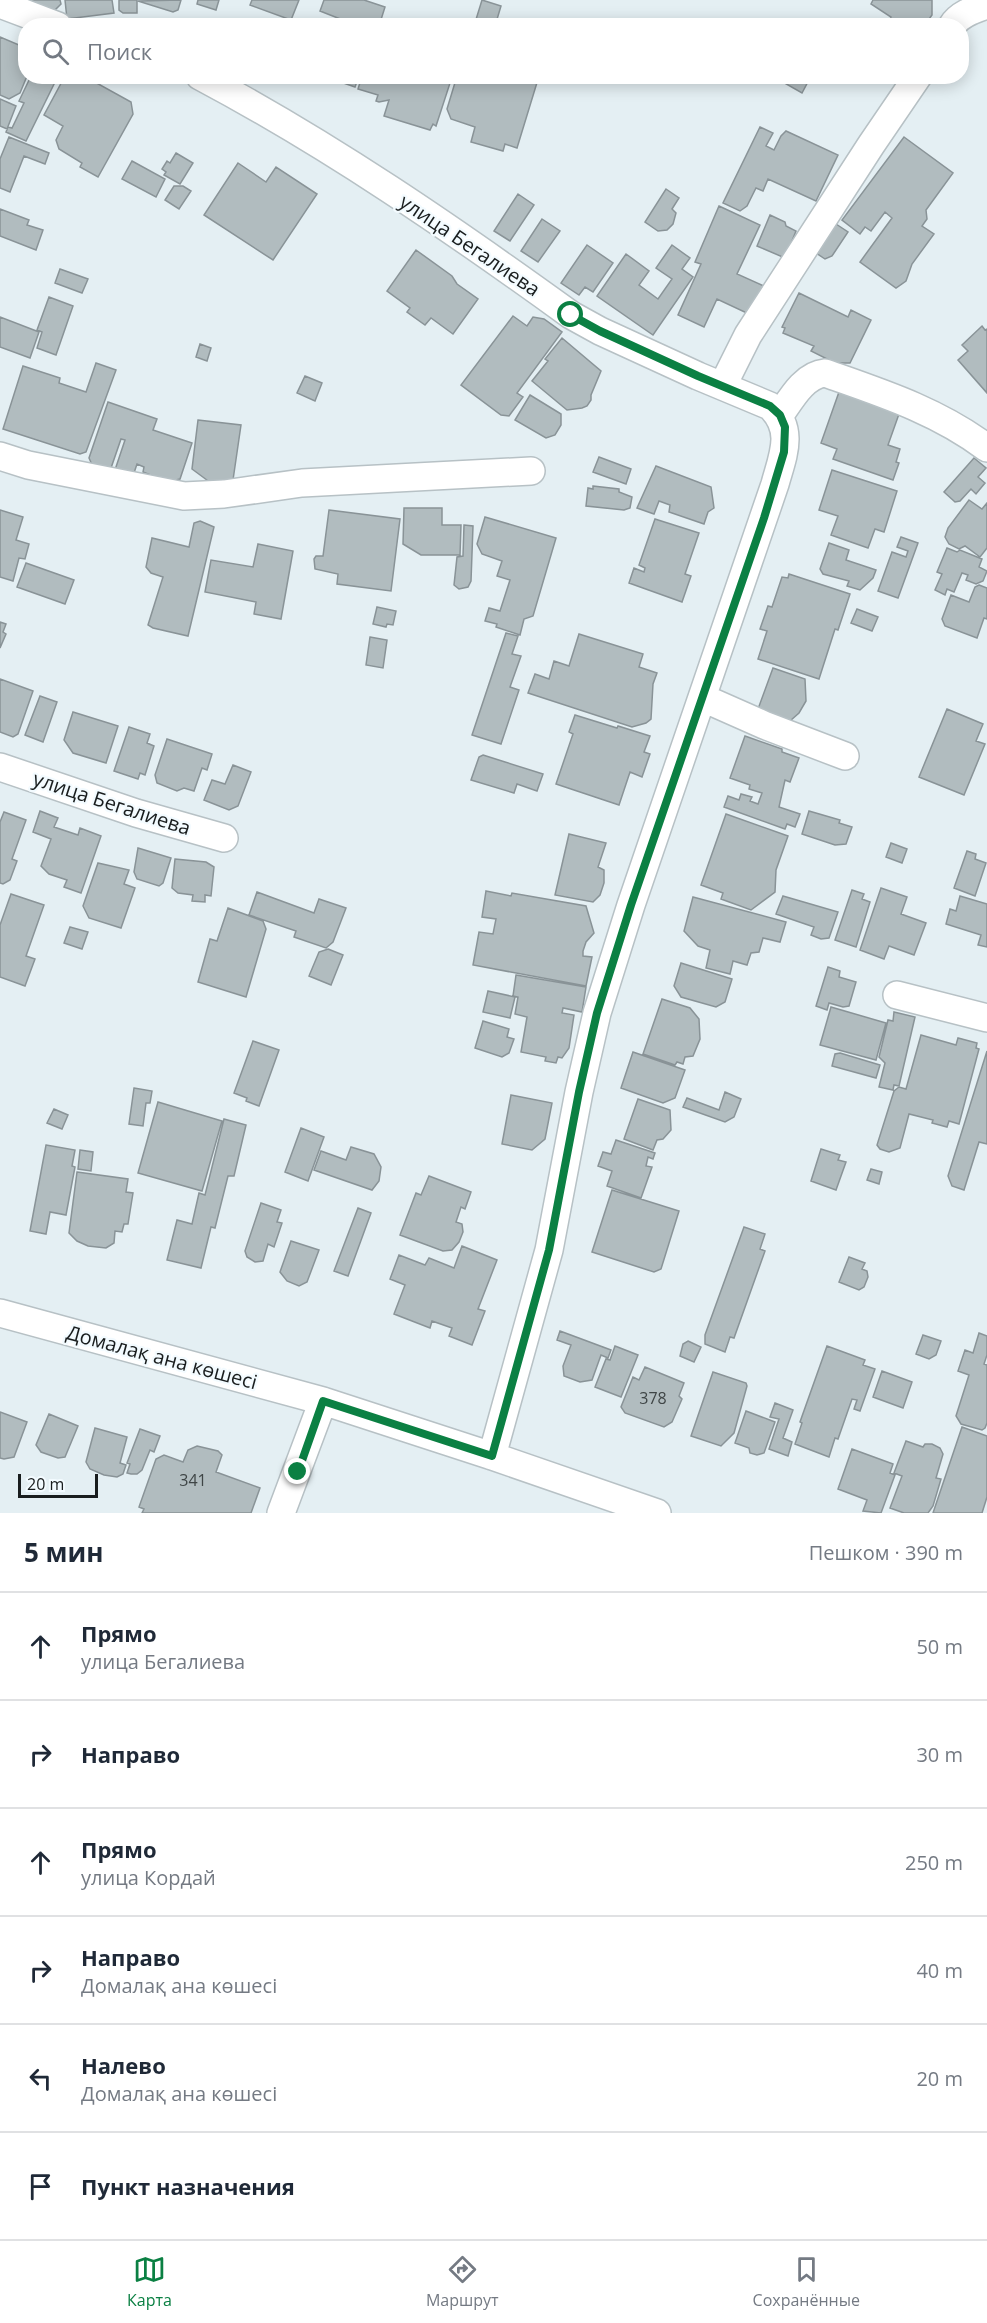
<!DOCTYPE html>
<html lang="ru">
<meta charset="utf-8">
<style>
body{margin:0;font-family:"Open Sans",sans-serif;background:#f6f6f7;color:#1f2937}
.scale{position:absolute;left:18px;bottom:15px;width:80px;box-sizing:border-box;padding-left:6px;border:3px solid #191d1e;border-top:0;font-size:16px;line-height:21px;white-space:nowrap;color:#191d1e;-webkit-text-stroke:4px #f3fbff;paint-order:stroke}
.stop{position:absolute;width:18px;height:18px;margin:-14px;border:4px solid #0b8043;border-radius:50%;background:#fff}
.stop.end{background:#0b8043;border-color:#fff;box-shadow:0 2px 6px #0008}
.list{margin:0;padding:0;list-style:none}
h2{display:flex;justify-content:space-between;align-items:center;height:78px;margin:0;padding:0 24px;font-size:26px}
h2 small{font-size:20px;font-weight:400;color:#747a83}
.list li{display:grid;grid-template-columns:39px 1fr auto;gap:18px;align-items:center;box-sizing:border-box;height:108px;padding:0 24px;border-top:2px solid #e0e1e3}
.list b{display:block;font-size:22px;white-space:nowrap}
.list p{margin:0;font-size:20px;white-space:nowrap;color:#747a83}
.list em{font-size:20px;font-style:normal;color:#747a83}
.icon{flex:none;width:33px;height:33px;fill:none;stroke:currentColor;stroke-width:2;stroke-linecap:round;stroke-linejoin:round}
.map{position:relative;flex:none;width:987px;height:1513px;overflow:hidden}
.search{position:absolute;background:#fff;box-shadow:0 3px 15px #0003;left:18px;right:18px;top:18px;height:66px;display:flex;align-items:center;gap:15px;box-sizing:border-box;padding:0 21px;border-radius:24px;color:#747a83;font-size:22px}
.sheet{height:726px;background:#fff}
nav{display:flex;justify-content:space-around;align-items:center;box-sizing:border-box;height:84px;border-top:2px solid #e0e1e3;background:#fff;font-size:16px;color:#747a83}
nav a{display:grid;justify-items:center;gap:3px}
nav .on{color:#0b8043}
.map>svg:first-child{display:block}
.building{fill:#b1bcbf;stroke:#899397;stroke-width:1.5}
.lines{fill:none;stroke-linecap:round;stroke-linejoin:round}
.minor-casing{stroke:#b7c1c5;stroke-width:30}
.minor{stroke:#fff;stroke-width:27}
.route{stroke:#0b8043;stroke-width:8}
.labels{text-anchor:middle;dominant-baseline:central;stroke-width:4.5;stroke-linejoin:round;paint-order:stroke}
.number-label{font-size:16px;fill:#3f4546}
.street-label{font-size:20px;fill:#191d1e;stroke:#f3fbff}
</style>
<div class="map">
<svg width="987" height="1513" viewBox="0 0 987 1513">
<rect width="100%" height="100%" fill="#e4eff3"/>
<path class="building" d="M27,0h33l1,4 -6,6 -11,-1z
M65,0h47l2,13 -47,6z
M119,0h18v13h-14l-4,-3z
M181,0l-3,10 -5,2 -35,-11z
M198,0h21l-3,10 -19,-6z
M252,0h47l-8,20 -41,-15z
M324,0h40l21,7 -6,19h-21l-38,-15z
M482,0l19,6 -6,20h-21z
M873,0h59v15l-8,11h-29l-6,-5 2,-4 -20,-13z
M0,37l26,11 1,28 -7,17 -11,6 -9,-4z
M31,76h27l-32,65 -20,-9 2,-5 4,1 12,-25 -5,-2z
M65,76h19l47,26 2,12 -35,63 -18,-10 2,-4 -23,-14 -3,-9 7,-14 -19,-11z
M333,76h26l-4,11 -23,-8z
M362,76h85l-1,2 5,2 -15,46 -3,-2 -3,6 -46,-14 5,-16 -10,2 -3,-1 2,-6 -20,-6z
M457,76h82l-22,72 -12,-4 -2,7 -32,-9 4,-15 -24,-8 -4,-10z
M784,76h27l-9,17 -21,-12z
M0,99l16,7 -9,23 -7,-3z
M760,127l13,6 -7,13 8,4 7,-14 5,-5 52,24 -22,46 -48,-22 -5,12 -7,-3 -9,18 -7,5 -17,-8z
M9,137l40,16 -4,11 -21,-8 -14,36 -10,-4v-29z
M904,137l49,36 -27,37 1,9 -5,7 12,8 -22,30 -6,17 -10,7 -36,-26 32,-44 -7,-6 -14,19 -6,-4 -5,7 -18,-14z
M176,153l17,10 -13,21 -16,-9 2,-3 -4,-3 5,-8 3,2z
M132,161l33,18 -9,18 -34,-18z
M238,163l28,19 10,-15 41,27 -44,66 -69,-45z
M174,186h9l8,5 -12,18 -14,-9z
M666,189l13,9 -7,11 4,4 -3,11 -6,6 -9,1 -13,-9z
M518,194l16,11 -24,36 -16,-10z
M719,206l41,19 -23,49 27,12 -13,29 -34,-16 -13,28 -26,-12 23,-51 -6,-2z
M0,209l29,11 -2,5 16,5 -7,20 -36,-14z
M770,215l15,7 1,4 10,5 -11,27 -28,-12z
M542,219l18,12 -22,31 -17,-11z
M836,224l12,8 -16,24 -7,3 -9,-6z
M587,245l26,18 -20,29 -8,-5 -6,8 -18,-12z
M672,245l18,13 -8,11 11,8 -40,58 -56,-39 29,-42 23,17 -10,14 19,14 14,-20 -16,-11z
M416,250l36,26 5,8 21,15 -25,35 -22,-16 -6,7 -18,-13 3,-4 -23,-17z
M60,269l28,10 -6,14 -27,-10z
M799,293l49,24 3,-7 20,10 -21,43h-15l-24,-12 3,-5 -31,-13 2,-5 -3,-1z
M49,297l24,9 -17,49 -19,-7 5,-16 -5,-2z
M513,316l14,10 6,-9 11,2 18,13 -45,61 6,4 -14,19 -8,-1 -40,-30z
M0,317l39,15 -9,26 -30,-11z
M982,326l3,4 2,-1v64l-29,-33 10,-9 -6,-6z
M562,338l39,33 -10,24v5l-4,6 -5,2 -15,2 -35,-29 16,-20 -3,-2z
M200,344l11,4 -4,13 -11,-4z
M96,363l20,7 -30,82 -6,2 -77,-25 20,-63 37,12 -1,5 27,9z
M305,376l17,7 -7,18 -18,-8z
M839,392l60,22 -11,31 12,4 -4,13 3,1 -6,17 -60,-21 4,-10 -16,-6z
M530,395l31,19v11l-6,10 -9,3 -31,-18z
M108,402l49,17 -4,11 39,13 -12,36 -12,3 -25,-10 1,-5 -7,-3 -3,9 -19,-3 10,-30 -4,-1 -10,29 -9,2 -9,-3 -4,-9z
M198,420l43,5 -8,55 -18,6 -23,-17z
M599,457l32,12 -5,15 -33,-12z
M974,458l12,10 -8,9 7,6 -9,11 -5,-5 -11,12 -5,1 -11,-10z
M656,466l55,21 3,21 -6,4 -4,12 -35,-12 1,-7 -11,-4 -5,13 -17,-6z
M832,470l65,21 -13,41 -9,-3 -7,19 -37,-13 7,-19 -19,-6z
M593,486l26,3v3l13,5 -2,11 -6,2 -38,-4 2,-18 5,1z
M969,500l13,9 5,-6v45l-7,9 -15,-11 -6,3 -10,-5 -4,-7 3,-9z
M404,508h38v17h19l-1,30h-39l-18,-11z
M0,510l23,7 -7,23 13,4 -4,15 -6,-1 -6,23 -13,-4z
M329,510l71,9 -9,72 -54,-7 1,-10 -23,-5 -1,-10 2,-3h7z
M485,517l71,21 -23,78 -9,3 -4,16 -24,-8 1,-3 -12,-3 4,-13 11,3 10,-31 -13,-4 5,-15 -20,-7 -5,-10z
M655,519l44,14 -14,41 6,2 -9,26 -53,-19 5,-15 10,4 1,-4 -6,-3z
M200,521l14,6 -26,109 -35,-8 -5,-3 15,-48 -12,-4 -5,-6 6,-29 37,9 5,-24z
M464,525l9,1 -2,55 -3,6 -9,2 -5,-4 3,-28 6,-1z
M901,537l17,6 -20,55 -20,-7 14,-39 14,5 2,-6 -11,-4z
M829,543l20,7 -3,10 30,10 -3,8 -13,12 -13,-4 2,-5 -26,-7 -3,-5z
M258,544l35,7 -12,68 -27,-5 2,-12 -51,-10 6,-32 42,7z
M947,548l10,4 3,-2 22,9 -3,8 8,4 -4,10 -7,3 -10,-4 2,-5 -6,-2 -8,19 -7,-3 -2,6 -10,-5 7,-16 -5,-2z
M26,563l48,17 -9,24 -48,-17z
M789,574l61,20 -12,36 -3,-1 -16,50 -61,-20 9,-28 -7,-2 8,-23 4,1 10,-30 6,1z
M979,585l8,3v31l-3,-1 -7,20 -32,-12 -3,-7 9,-24 18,7 6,-15z
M377,607l19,4 -3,14 -6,-1 -1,3 -13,-3z
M857,609l21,8 -6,14 -21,-8z
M0,622l6,2 -3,8 3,2 -6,14z
M506,633l12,3 -6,18 9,2 -11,31 9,3 -18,54 -29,-9z
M579,634l64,20 -4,13 18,6 -4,11 -2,35 -5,4 -14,4 -104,-34 7,-19 14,5 5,-18 15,5z
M370,637l17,3 -4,28 -17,-3z
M773,668l32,11 1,22 -7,12 -9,8 -32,-12z
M0,679l33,12 -15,43 -5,3 -13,-5z
M40,696l17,6 -14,40 -18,-7z
M947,709l36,15 -7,17 9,3 -21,51 -45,-18z
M73,712l45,14 -12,37 -33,-10 -9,-13z
M575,715l42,13 1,-2 32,10 -6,16 6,2 -8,23 -12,-5 -11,33 -63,-21 17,-50 -4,-2z
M129,727l21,7 -3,9 7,3 -9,29 -5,-2 -2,6 -24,-8z
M745,736l37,13v3l17,6 -9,24 -5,-2 -6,27 21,7 -5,13 -8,-3 -2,5 -61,-22 4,-11 11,4 2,-6 11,3 -2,4 8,3 4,-11 -13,-4 1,-4 -20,-7z
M167,739l45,15 -5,16 -5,-2 -8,23 -10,-3 -7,3 -20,-8 -2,-8z
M483,755l60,19 -6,17 -20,-7 -3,9 -43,-13 8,-23z
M233,765l18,7 -13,34 -9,4 -25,-10 8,-20 13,4z
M40,811l18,7 -4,9 24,8 2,-7 21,8 -20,57 -17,-6 3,-7 -18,-6 -8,-8 10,-27 -18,-7z
M809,811l31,9 -1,3 13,4 -6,17 -11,1 -33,-11z
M4,812l22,8 -14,39 5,2 -7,19 -7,4 -3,-1v-61z
M726,814l62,22 -12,34 -1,22 -24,18 -30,-11 2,-6 -22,-8z
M569,834l37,9 -8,24 6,3v13l-4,12 -7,7 -38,-7z
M891,843l16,6 -5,14 -16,-6z
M138,848l33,10 -8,25 -4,3 -22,-7 -3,-7z
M967,851l9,3 -1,5 11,4 -11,33 -21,-8z
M175,859l31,3 8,5 -3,29 -6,-1v7l-13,-1 1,-6 -15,-2 -6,-5z
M98,863l31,7 -5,14 11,4 -14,40 -32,-10 -6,-12z
M881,888l26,9 -6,17 25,9 -12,32 -25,-9 -5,13 -24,-9z
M852,890l12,4 -2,5 8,3 -14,45 -21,-7z
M486,891l25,5 1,-3 74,13 8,27 -8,9 -3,9v5l9,1 -6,29 -113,-21 6,-33 14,2 3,-15 -14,-2z
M257,892l57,21 5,-14 27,9 -13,34 -7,6 -32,-11 2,-6 -47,-16z
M11,894l33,11 -18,51 9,3 -10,27 -25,-9v-52z
M783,896l55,16 -9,26 -8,1 -10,-4 3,-8 -38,-13z
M960,896l27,8v43l-9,-2 3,-10 -35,-11 4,-15 6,2z
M693,897l93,25 -6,20 -17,-4 -4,14 -8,1 -4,12 -14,-4 -3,13 -24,-6 4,-18 -12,-4 -14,-15z
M228,908l35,13 3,8 -20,68 -48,-15 12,-43 7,2z
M70,927l18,5 -6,17 -18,-6z
M328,949l15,6 -12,30 -22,-9 10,-24z
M681,963l51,16 -7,23 -9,5 -35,-10 -7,-11z
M828,967l12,4 -1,6 17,5 -7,24 -6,1 -14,-4 -2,7 -11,-4z
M516,975l70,12 -4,25 -19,-4 -1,5 12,2 -5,33 -7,10 -4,-1 -2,6 -11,-2 1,-4 -25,-5 6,-35 -12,-3 3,-17 -5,-1z
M488,991l27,6 -5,21 -27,-6z
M662,999l28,9 9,11 1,20 -7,17 -8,1 -2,7 -6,-2 -2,3 -32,-11z
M831,1007l55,16 -10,37 -56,-15z
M894,1012l21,5 -16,69 -5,-1 -1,5 -14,-3 6,-24 -6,-6 9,-37 5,1z
M483,1021l26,8 -2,8 7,2 -5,14 -7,4 -27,-9z
M921,1035l35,10 2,-7 19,5 -1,5 3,1 -20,75 -10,-3 -2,6 -15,-4 1,-3 -24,-6 -9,34 -11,4 -9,-3 -3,-4 17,-54 5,-4 7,2z
M253,1041l26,9 -20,56 -13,-5 1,-3 -13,-5z
M987,1051v93l-8,-2 -15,48 -12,-4 -4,-10z
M633,1052l52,18 -10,28 -12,5 -42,-15z
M840,1053l40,12 -4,13 -44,-12 3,-12z
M134,1088l18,3 -2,12h-4l-3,23 -14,-2z
M725,1092l16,7 -7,18 -9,5 -42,-15 4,-9 32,12z
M511,1095l41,8 -7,36 -13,11 -30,-6z
M638,1099l32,11 1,20 -8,9 -6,1 -4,10 -29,-11z
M158,1102l64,19 -20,70 -64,-18z
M54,1109l14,6 -6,14 -15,-6z
M224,1119l22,6 -12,51h-6l-13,52 -4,-1 -10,41 -34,-8 10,-40 15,4 7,-31 6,2z
M301,1128l23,9 -16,44 -23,-9z
M616,1140l39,13 -2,6 -5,-2 -2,9 6,1 -11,31 -34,-12 5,-15 -14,-5 5,-14 8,2z
M46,1145l29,5 -3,16 3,1 -9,48 -16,-3 -4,22 -16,-3z
M351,1147l23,7 7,13 -2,14 -7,9 -58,-20 7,-19 25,9z
M821,1149l19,6 -2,5 8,2 -10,28 -25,-9z
M80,1150l13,2 -2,19 -13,-2z
M871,1169l11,3 -3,12 -12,-4z
M77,1172l51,7 -2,13 7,1 -5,31h-4l-2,8 -7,-1 -1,12 -8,5 -18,-2 -11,-5 -8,-8z
M429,1176l42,16 -6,17 -4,-2 -5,15 6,2 1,8 -4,10 -7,8 -9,1 -43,-16 16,-42 5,2z
M612,1190l67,21 -18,58 -7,3 -62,-20z
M261,1203l20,7 -4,12 5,1 -8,24 -6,-3 -5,17 -8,1 -8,-5 -2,-6z
M358,1208l13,5 -23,63 -14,-5z
M744,1227l21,7 -5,15 5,2 -31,87 -4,-1 -5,15 -20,-8v-9z
M291,1241l28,9 -12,32 -8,4 -12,-5 -7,-9z
M462,1246l35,14 -19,49 7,2 -13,34 -23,-9 3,-8 -20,-7 -2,7 -36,-14 11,-29 -15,-6 9,-24 26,10 4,-7 25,10z
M849,1257l16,6 -3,6 5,2 1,6 -4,10 -5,3 -20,-8z
M560,1331l51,19 -3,8 -7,-3 -9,25 -12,2 -16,-6 -1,-10 8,-21 -14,-5z
M979,1333l8,3v19l-3,9 3,1v58l-2,5 -3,2 -21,-6 -5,-8 13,-41 -11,-4 7,-21 8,3z
M923,1335l18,6 -5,14 -7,4 -13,-5z
M688,1341l13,6 -7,15 -14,-6 3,-12z
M615,1346l23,9 -17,42 -26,-10 11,-28 4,1z
M827,1346l38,14 -2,5 12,4 -15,42 -6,-2 3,-9 -5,-1 -14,40 -3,-1 -6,19 -34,-13 7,-21 -2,-1z
M645,1367l39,16 -5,13 3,3 -10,23 -8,5 -39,-14 -4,-6 12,-30 6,3z
M882,1371l30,11 -9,26 -30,-11z
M713,1372l33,11 1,3 -13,47 -13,13 -30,-10z
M775,1403l18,7 -10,28 9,4 -4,14 -19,-7 10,-30 -9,-2z
M746,1411l29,11 -11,31 -7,2 -7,-2 -1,-5 -14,-5z
M0,1412l27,10 -13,35 -10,2 -4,-1z
M49,1414l29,12 -13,31 -7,1 -17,-6 -5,-7z
M962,1427l25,9v61l-5,16h-49z
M95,1428l32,9 -7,26 6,2 -3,9 -6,3 -13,-2 -14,-6 -4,-7z
M140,1429l20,7 -6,16 -4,-2 -8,20 -5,4h-6l-4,-1 3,-9 -3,-1z
M906,1441l17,6 2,-3h7l8,4 3,6 -7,24 5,1 -8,27 -5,7h-24l-14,-5 12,-32 -8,-3z
M197,1446l21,5 4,4 -6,17 44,16 -9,25h-109l2,-4 -5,-2 17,-48 8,-4 19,7 5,-12z
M852,1449l41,15 -3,9 5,2 -14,38 -18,-2 4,-11 -29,-11z"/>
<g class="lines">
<g class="minor-casing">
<path id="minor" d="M0,4l58,22
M952,26c7,-12 23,-17 35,-21
M200,76c130,69 252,153 371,239l29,16 98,45 72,30c25,24 13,49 5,78l-144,421 -34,108 -18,79 -30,158 -57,206
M723,385l25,-50 123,-190 47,-69
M780,415c11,-16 24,-40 45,-42 57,20 113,38 162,75
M0,456l28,9 156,31 40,-2 78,-11 229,-12
M703,698l61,27 81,31
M0,767l136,46 88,25
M897,995l90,23
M0,1313l323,88 169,55 165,57
M281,1513l42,-112"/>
</g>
<use href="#minor" class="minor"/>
</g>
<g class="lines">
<path class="route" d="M298,1472l25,-71 169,55 57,-206 30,-158 18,-79 34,-108 133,-387 20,-66 1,-25 -5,-12 -10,-9 -72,-30 -98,-45 -29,-16"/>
</g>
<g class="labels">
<g class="number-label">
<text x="653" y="1398">378</text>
<text x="193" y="1480">341</text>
</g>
<g class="street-label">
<text transform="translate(470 245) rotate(34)">улица Бегалиева</text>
<text transform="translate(112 803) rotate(18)">улица Бегалиева</text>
<text transform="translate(162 1357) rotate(15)">Домалақ ана көшесі</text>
</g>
</g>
</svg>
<div class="scale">20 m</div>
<div class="stop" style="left:571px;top:315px"></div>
<div class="stop end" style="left:298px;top:1472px"></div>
<div class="search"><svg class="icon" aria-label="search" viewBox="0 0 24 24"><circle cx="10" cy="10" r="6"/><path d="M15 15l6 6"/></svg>Поиск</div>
</div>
<section class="sheet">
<h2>5 мин<small>Пешком · 390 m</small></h2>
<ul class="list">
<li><svg class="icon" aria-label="ahead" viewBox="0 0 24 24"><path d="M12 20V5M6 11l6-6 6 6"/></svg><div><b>Прямо</b><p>улица Бегалиева</p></div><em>50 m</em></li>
<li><svg class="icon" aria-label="right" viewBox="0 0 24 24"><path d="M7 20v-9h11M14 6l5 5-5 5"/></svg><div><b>Направо</b></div><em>30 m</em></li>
<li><svg class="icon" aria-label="ahead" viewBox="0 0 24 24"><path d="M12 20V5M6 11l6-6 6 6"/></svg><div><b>Прямо</b><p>улица Кордай</p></div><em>250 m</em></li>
<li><svg class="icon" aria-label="right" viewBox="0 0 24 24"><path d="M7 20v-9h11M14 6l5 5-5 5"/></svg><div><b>Направо</b><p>Домалақ ана көшесі</p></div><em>40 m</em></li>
<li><svg class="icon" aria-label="left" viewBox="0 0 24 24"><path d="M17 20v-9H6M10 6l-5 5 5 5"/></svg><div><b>Налево</b><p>Домалақ ана көшесі</p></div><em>20 m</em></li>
<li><svg class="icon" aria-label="arrive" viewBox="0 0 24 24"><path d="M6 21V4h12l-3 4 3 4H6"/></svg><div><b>Пункт назначения</b></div></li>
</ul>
</section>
<nav>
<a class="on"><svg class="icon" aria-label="map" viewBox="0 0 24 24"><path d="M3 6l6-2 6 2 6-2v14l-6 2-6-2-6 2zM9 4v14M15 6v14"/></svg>Карта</a>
<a><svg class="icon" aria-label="directions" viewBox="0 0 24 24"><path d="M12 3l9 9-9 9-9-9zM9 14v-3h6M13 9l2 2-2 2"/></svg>Маршрут</a>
<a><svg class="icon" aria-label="saved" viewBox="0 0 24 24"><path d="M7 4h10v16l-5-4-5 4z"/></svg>Сохранённые</a>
</nav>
